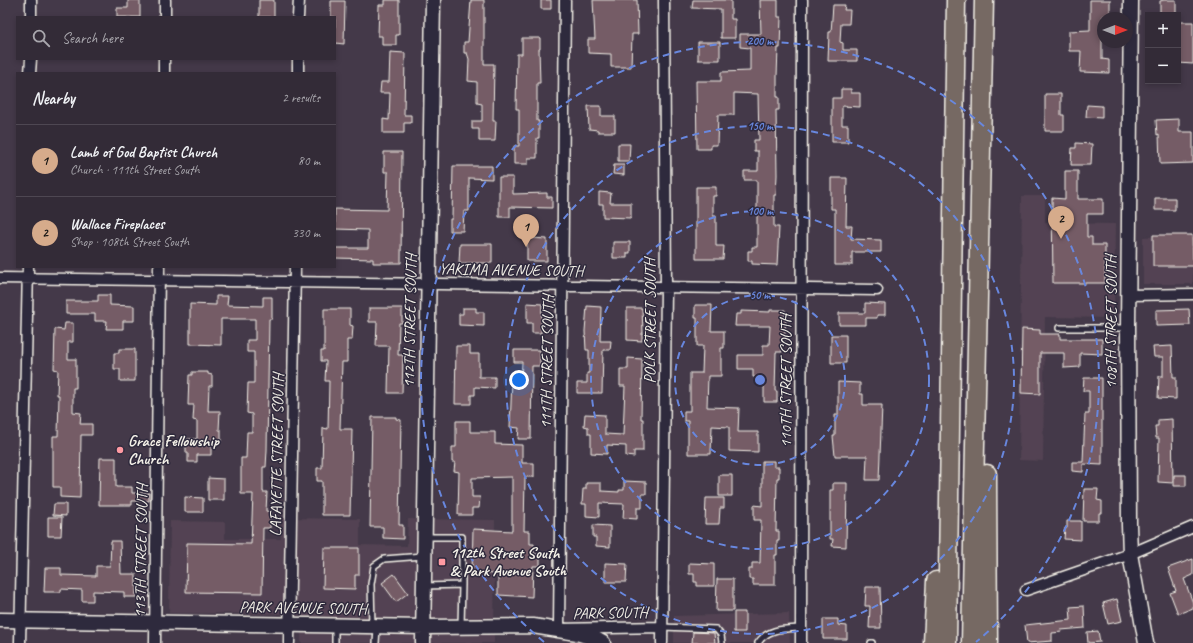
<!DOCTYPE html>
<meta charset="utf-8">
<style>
body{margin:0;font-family:Caveat,sans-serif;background:#3e3742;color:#f1f3f6}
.controls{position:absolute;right:12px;top:12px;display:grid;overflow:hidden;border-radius:0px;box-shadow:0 2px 6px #0003}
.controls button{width:36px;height:36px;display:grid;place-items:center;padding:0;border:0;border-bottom:1px solid #4e4752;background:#332b37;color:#f1f3f6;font:20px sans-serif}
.compass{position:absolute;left:1097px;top:12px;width:36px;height:36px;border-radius:50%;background:#332b37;box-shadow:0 2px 6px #0003;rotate:90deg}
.you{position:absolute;left:519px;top:380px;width:14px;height:14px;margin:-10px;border:3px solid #fff;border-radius:50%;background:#1a73e8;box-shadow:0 0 0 6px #1a73e833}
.badge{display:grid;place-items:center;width:26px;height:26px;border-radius:50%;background:#d6ab8b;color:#111;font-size:13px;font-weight:700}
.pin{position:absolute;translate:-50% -33px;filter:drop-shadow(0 1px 2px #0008)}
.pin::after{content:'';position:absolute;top:21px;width:14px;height:12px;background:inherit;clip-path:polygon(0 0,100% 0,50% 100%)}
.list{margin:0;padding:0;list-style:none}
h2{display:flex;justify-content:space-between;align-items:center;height:52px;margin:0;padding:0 16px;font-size:17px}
h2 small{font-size:13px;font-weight:400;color:#a9a7ad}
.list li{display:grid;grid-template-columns:26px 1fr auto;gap:12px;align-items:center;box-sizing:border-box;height:72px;padding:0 16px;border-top:1px solid #4e4752}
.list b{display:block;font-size:15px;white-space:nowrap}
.list p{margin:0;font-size:13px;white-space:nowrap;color:#a9a7ad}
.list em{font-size:13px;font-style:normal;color:#a9a7ad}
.icon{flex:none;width:22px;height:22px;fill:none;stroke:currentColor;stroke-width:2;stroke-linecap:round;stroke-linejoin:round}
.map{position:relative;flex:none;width:1193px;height:643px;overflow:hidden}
.search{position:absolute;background:#332b37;box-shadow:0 2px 6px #0003;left:16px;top:16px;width:320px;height:44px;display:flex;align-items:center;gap:10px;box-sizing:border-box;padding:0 14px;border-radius:0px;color:#a9a7ad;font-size:15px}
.panel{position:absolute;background:#332b37;box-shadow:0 2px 6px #0003;left:16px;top:72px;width:320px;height:196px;border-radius:0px}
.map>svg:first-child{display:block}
.built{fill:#524352}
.building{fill:#745b66;stroke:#f4f1e8}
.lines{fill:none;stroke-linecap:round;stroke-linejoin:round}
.lane-casing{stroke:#f4f1e8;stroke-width:8}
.street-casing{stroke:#f4f1e8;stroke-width:13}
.secondary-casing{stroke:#f4f1e8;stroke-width:17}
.highway-casing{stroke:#f4f1e8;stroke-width:21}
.lane{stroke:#2f2a3d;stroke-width:5}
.street{stroke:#2f2a3d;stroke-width:10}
.secondary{stroke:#2f2a3d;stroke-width:14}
.highway{stroke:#766964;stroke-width:18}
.ring{fill:none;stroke:#6887de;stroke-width:2;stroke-dasharray:7 5}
.poi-dot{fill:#ff9aa2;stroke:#2f2a3d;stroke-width:1.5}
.labels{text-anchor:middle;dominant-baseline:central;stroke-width:3;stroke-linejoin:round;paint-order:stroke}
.street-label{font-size:16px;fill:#f4f1e8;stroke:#2f2a3d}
.poi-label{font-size:16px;font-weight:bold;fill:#f4f1e8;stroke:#2f2a3d;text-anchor:start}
.centre{fill:#6887de;stroke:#2f2a3d;stroke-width:2}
.ring-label{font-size:12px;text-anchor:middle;font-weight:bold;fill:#6887de;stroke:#2f2a3d;stroke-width:3;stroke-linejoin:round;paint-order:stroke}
</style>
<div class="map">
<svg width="1193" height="643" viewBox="0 0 1193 643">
<rect width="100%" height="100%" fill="#443949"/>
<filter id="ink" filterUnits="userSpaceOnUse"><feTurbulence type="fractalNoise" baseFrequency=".025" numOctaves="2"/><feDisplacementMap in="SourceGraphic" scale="8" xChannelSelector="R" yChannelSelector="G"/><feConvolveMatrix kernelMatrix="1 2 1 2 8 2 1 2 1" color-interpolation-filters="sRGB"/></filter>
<g filter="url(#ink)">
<path class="built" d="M1022,196h23v27l70,1 -1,94 -69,-1 -2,144 -24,-1z
M1193,236v48h-50v-47z
M282,518l78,1v26l47,1 1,-27 87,1 -1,123h-193v-29l-132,-1 1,-92 55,1v17h56z
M789,613l1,30h-116v-27z"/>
<path class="building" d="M128,0h12v17h-23v-9h11z
M259,0h15v17h-15z
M385,0h14v35h-3v10h-14v-9h-4l1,-31h6z
M471,0h13v64h10l-1,57h3l-1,20h-16v-12h-7v-8h10v-17l-5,-1v-21l-9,-1 1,-22 -2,-6h-3v-11h4z
M541,0h10v9h-10z
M593,0h44l1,34h-6l-1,33h-20v-13l-23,-1v-14h7z
M693,0h38v19h4v19h-14v-29l-29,-1z
M760,0h18v17h3l-1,31h-2l-1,28v21h2v13h-3l1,65 -1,20h-2v32h5l-2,38 -25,-1v-3h-4v-10h4v-4h5v-67h-13v-9h14v-20h-4v-11h5l-1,-46 -24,-1v22h-16l-1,30h-6v4h-14l-1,-68h25v-9l29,-1v-23l-10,-1v-13h21z
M1090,0h20v16h-7l-1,22v21l7,1v13l-29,-1 1,-21h-12v-20l21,-1z
M1164,0h12v13l-16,1v-13z
M331,1h14l-1,43 -9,-1v-26h-4z
M833,5h12l-1,5h6l-1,14h-8l-1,18 3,1v7h14v11h-29l1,-29h2z
M1178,22h15v42l-15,-1z
M522,38h18v11h-1l1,34h-3v38h2v17h-2v20h-9v6h-14v-18h5v-37h-3l1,-55h5z
M698,42h22v18h-22z
M390,52l15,1 -1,62h7v8h-7v10h-21v-14l6,1 1,-27h-10l1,-11h8z
M841,89h10v4h9v14l-18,-1v19h6v17h-16v-44h9z
M1045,94h16v21h3v16h-19z
M1087,105l15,1v12l-16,-1z
M588,106h13v10h14v16h-17v-2l-9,-1z
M1179,119v13h14v31l-33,1 -1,-30 -2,1 -1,-15z
M1076,143l16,1 -1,21h-20l1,-17h4z
M618,144h12l-1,17h-11z
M384,152h18l-1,111h-28v-4l-38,-1v-10h33v-18l-33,-1v-20l52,1 1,-38h-4z
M614,165h10v10l-11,-1z
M453,166h39v13l-23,-1v33h-5l-1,20h-13v-12h2z
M1065,171h13v28h25v15h-16v23h5v8h13v38h-52l-1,-85 13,1z
M499,177h14v17l34,-1v4h5v11l-42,-1v10h-11z
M831,178h16l-1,48h6l-1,13 30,1v12h-29v13h-17v-56h-4z
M696,187h20v9h-3v20h3v30h8l-1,13h-27z
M599,192l12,1 -1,10h21v15l-28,-1v-13h-4z
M1155,198h20v12h-20z
M1153,235h39l1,31h-40z
M531,238l16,1v22h-20v-22h4z
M613,242h17v11h-3v5h-14z
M460,244h32v19h-33z
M98,295h12v10l24,1v15h-11v8h-17l1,-8h-12v-7h-29v-13h32z
M216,296h12l-1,9 36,1v-9h9v22h-3l-2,131 -1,17h-3v25h4l-1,19 5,1 -1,16h-7l-1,65 -76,-1 1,-49 64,1 2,-50h-12v-36h5l1,-26h5v-18l-5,-1 1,-30h6v-31h-7v-12h8v-21h-34v26l-31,-1v-40l26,1z
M527,303l15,1 -1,29h-9v-10h-5z
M865,303l20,1v11h-8v3h-11v7h-27v-12h26z
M695,305h17l-1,26h13v17h-3v28h-13l-1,31 32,1 -1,24h20v20l-29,-1v-24l-17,-1 -1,28h-23v-33h-4v-10h6v-38h12l1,-27h-6v-28h-2z
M587,306l14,1 -1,34h11l-1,9h-7l-1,43h-25v-10h10v-10h2v-23h-3l-1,-19z
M369,308h33v15h-3l-1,32h5l-1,38h-14l1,-47h-13l1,-24h-8z
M463,308h13v4h8v14l-25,-1v-11h4z
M627,308h15l1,25h-1v8l-15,-1z
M324,309h26v16l3,1 -1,14h-5v22h-5l-2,67h12l-2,86h-28v-34h-5v-13h5l1,-40 5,1 1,-48h-4l1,-20h-5v-10h3z
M1189,309l1,16 -34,1v-16z
M770,310h15v8h1l-2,28h-2v6h-6l-1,39h2v11h-13v-25h-11v-8h-15v-14h25v-10h6l1,-19h-35l1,-12h5v-3l29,1z
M65,323h8v19h-5v17h8v29h-3v24l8,1 -1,11h12v11h-11l-1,63 -20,-1v-10h-7v-51h5l1,-41h-2l1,-25 -4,-1 1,-40 9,1z
M1022,329l18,1v4h20v5h42v15l-22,-1v14l-16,1v-15h-24v41l-19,-1z
M831,335h15v28h-15z
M456,346h14v8h9v23h16v11l-20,-1v8h-4v9h-16z
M1172,346l1,31h3v22l-18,-1 1,-22h4v-19h-9l-1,-10z
M119,349h16v32h-15v-12h-6v-16h5z
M514,350h26v16h-8l-1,73h-13l1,-11 -9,-1 2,-47h9l1,-18h-8z
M628,358l14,1 -1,60h2v32h-9v6l-8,-1v-10l-19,-1v9l-16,-1v-19h-3v-7l-4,-1 1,-12 20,1v19l18,1 2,-49h-5v-17h8z
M192,372h16v2l4,1v11h-3l-1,25h12l-1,19h2v11l-10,-1v15h-14v7h-9v-9h-2v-14h11v-18l-4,-1 1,-15h-6l1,-30h3z
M1084,378h18v87l-19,-1v8l-11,-1v-9h11l2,-48h4v-23h-6z
M838,382l22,1v11h3v11h19l-3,75h-13l1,-24h-32l-2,-20h2v-21h3z
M372,417h24v2l5,1 -2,105h4v14l-20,-1v-11h-13z
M1172,419l1,64 -15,-1 1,-44h-3l-1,-12h3v-6z
M456,421h14v11h25v12l27,1v18h12v14h-9l-1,54h6v13h4v10h6v12h-7l-1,31 -34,-2v-21l-26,-1 1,-44 39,2v-54l-40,1v19h8l-1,11h-7v7h-14l1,-43 -5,-1 1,-9h-3v-15h4z
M100,458h16v29h16v6h17v8h-17v4h-33z
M762,461h12v6h5v11h-2l-1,53h3v10h-2v14h-2v30h-22v-6h-4v-10h3v-6h8l1,-43h-7v-15l8,1z
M719,475h13v21h-13z
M1174,475h12v11h-12z
M208,478l16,1v21h-16z
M624,481l22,1v12h-4v14h-5v11l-14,-1 1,-14 -25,-1v14l-13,-1v-12h-4l1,-15h3v-6h15v8l18,1v-2h5z
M833,483h14l-1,64 -14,-1 1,-7h-3v-49h3z
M1084,489h14l-1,11 5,1v12h-3v8h-16z
M185,497l18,1v14h-18z
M706,498h18v10h-4l-1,16h-14z
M54,504h12v12l-13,-1z
M48,517h14l-1,19h-13z
M1067,521h14v19l-17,-1 1,-11h2z
M593,525l17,1v21l-14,-1v-9h-3z
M111,541h9l1,33h15v23h-12v-5l-31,-1v10h-11v-11l-21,-1v3h-17l1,-24h16v7l35,1v-10h14z
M324,548h35v27h-4v14l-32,-1z
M1193,559v16l-9,4 9,24v5l-15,6 -8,-21 6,-2 -8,-23z
M605,563l22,1 -1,18h-21z
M689,563l25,1v22h-17v-4h-3v-8h-5z
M394,574l14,19 -12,9 -14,-19z
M717,579h16v32h-17z
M866,587h14l1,41h-12l1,-22h-5z
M1117,599l5,22 -14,3 -5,-21z
M1084,606l1,22 -24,2 1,2 -10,1v8l-25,2 -2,-18 46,-5 -1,-13z
M734,612h11v20h-11z
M823,619h15v6l9,1v13h-24z
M1098,631l2,11 -12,1 -1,-11z
M693,632l21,1 1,10h-23z"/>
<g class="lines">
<g class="lane-casing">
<path id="lane" d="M1059,328h68
M424,586l38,-1v-48h-36
M461,625l1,-40
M335,626v17
M372,626l-1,-42 3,-18 10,-7 39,-3
M662,627l54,2 5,6 1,8
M376,643l1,-15
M758,643c10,-15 26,-14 43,-15
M871,643h1"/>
</g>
<g class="street-casing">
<path id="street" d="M565,0l-6,629 103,-2
M31,17v-17
M165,17v-17
M298,17l1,-17
M30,73l1,-14
M164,73v-14
M298,73v-14
M0,278l877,12
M1128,295l65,-1
M1026,590l104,-36 63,-27
M20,643l8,-376
M155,643l4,-376
M289,643l6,-376
M662,643l4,-355 -2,-288
M801,643l1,-643"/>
</g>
<g class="secondary-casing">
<path id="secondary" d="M1131,0l-3,328 1,197 1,29 16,89
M0,620l424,7 109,-1 44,7 19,6 7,4
M423,643l10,-643"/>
</g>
<g class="highway-casing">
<path id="highway" d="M987,474l1,169
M933,643l3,-62
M947,643l9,-643
M971,643l13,-643"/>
</g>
<use href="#lane" class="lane"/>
<use href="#street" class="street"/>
<use href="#secondary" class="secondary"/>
<use href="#highway" class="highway"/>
</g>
</g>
<g class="ring">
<circle cx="760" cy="380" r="85"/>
<circle cx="760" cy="380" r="169"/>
<circle cx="760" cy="380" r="254"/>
<path d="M544 642A339 339 0 1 1 976 642"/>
</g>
<g class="poi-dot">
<circle cx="120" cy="450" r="4"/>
<rect x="438" y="558" width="8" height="8" rx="2"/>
</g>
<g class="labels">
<g class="street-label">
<text transform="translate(511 270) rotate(1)">YAKIMA AVENUE SOUTH</text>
<text transform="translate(410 321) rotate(-89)">112TH STREET SOUTH</text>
<text transform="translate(650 321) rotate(-90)">POLK STREET SOUTH</text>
<text transform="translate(1111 322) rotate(-90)">108TH STREET SOUTH</text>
<text transform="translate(547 362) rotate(-89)">111TH STREET SOUTH</text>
<text transform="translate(786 381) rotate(-90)">110TH STREET SOUTH</text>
<text transform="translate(277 455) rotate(-89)">LAFAYETTE STREET SOUTH</text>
<text transform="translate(141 551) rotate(-89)">113TH STREET SOUTH</text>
<text transform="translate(303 608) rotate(1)">PARK AVENUE SOUTH</text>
<text transform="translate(610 613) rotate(-1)">PARK SOUTH</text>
</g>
<g class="poi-label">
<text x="128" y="441">Grace Fellowship<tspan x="128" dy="18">Church</tspan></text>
<text x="450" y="553">112th Street South<tspan x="450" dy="18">&amp; Park Avenue South</tspan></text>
</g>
</g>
<circle cx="760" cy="380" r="6" class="centre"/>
<g class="ring-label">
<text x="760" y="45">200 m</text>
<text x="760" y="130">150 m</text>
<text x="760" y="215">100 m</text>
<text x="760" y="299">50 m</text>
</g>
</svg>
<div class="controls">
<button>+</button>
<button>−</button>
</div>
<svg class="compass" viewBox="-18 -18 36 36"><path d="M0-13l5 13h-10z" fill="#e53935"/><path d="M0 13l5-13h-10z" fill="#a9a7ad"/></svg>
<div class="you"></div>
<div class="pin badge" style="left:526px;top:247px">1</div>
<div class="pin badge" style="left:1061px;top:239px">2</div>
<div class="search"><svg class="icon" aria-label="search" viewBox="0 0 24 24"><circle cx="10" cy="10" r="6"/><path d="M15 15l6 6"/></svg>Search here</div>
<section class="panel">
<h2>Nearby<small>2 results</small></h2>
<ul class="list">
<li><span class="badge">1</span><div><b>Lamb of God Baptist Church</b><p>Church · 111th Street South</p></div><em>80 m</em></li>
<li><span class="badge">2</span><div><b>Wallace Fireplaces</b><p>Shop · 108th Street South</p></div><em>330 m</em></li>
</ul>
</section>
</div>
